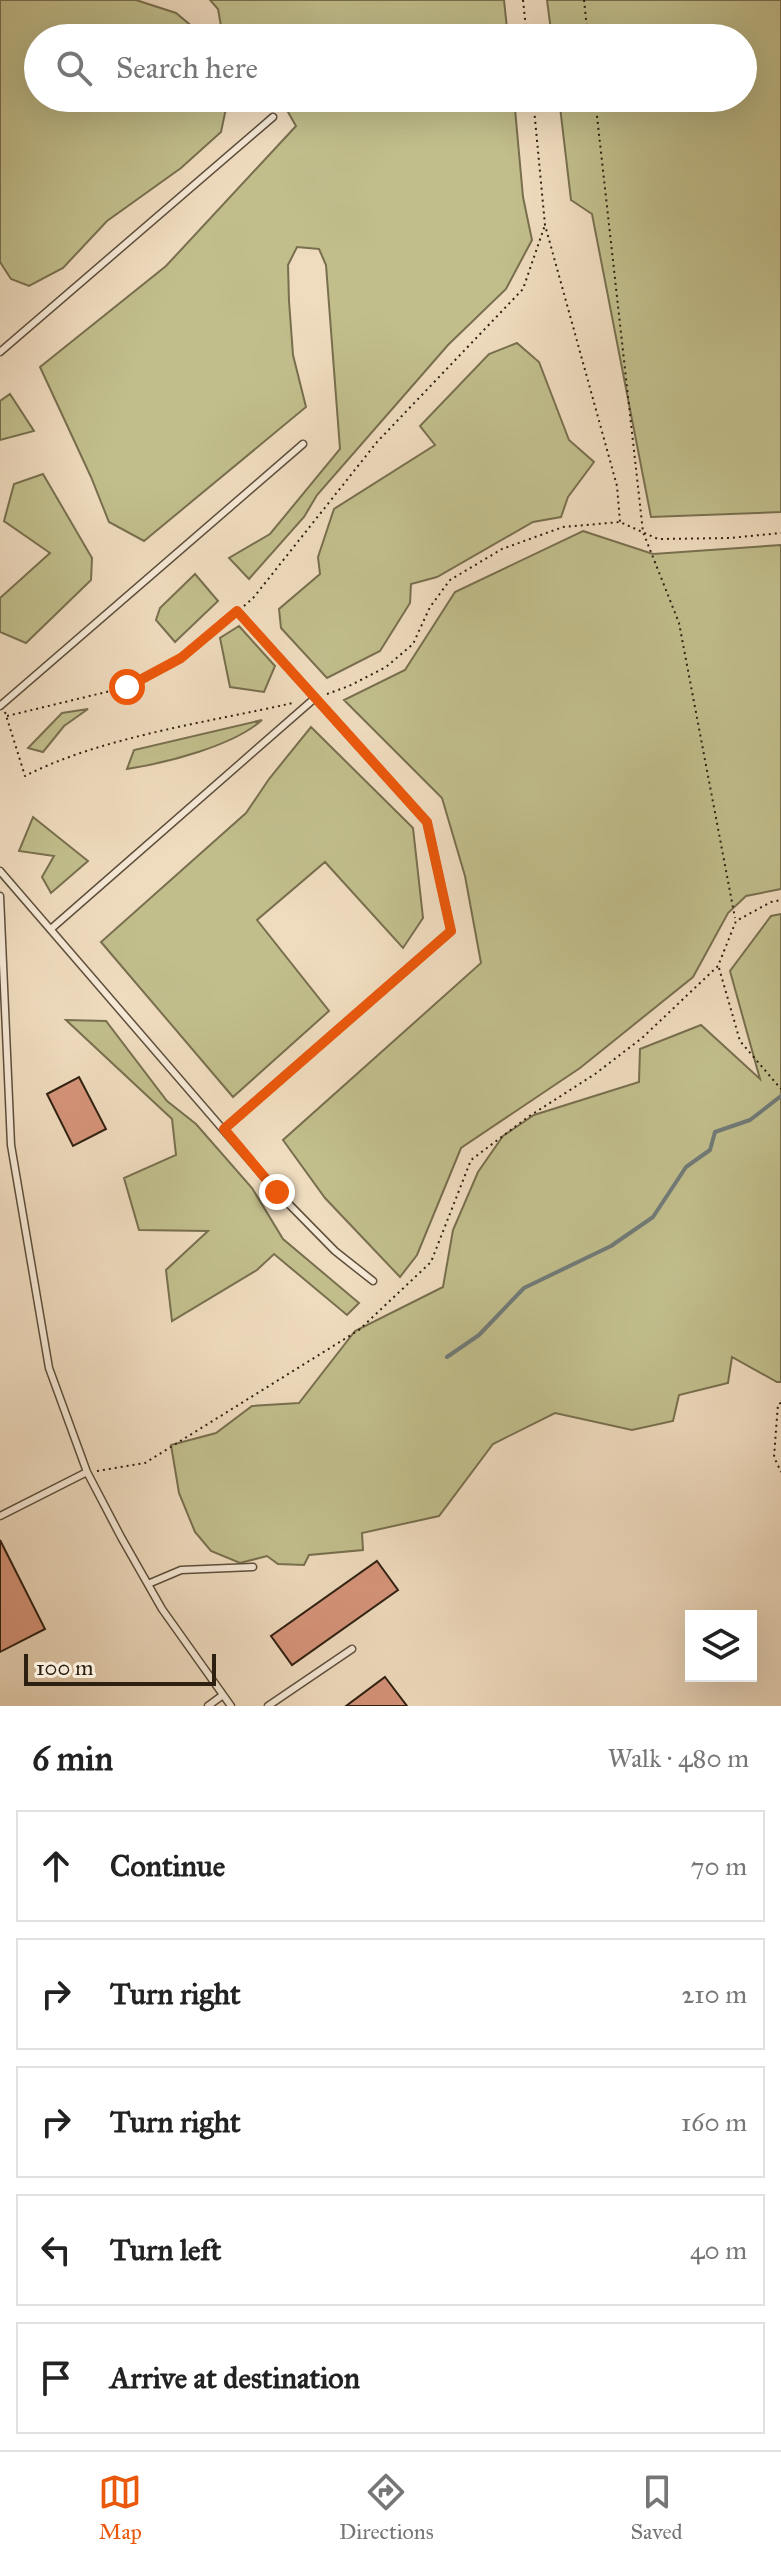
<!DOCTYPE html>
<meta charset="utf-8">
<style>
body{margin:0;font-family:"IM FELL Great Primer",serif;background:#f6f6f6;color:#222}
.controls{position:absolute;right:24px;bottom:24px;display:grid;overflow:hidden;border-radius:0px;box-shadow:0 8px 32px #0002}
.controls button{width:72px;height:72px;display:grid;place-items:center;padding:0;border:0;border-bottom:2px solid #e0e0e0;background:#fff;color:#222;font:40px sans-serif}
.scale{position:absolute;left:24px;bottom:20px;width:192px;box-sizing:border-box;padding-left:8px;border:4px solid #2e2011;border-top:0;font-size:22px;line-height:28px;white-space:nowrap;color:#2e2011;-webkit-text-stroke:6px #f5e8d5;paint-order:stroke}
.stop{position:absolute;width:24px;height:24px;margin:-18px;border:6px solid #ea580c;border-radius:50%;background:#fff}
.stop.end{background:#ea580c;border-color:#fff;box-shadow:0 2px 8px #0008}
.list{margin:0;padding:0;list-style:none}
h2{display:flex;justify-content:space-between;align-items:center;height:104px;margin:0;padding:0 32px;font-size:34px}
h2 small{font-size:26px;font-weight:400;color:#767676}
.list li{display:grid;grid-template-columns:52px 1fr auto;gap:24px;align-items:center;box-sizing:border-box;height:112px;margin:0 16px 16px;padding:0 16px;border:2px solid #e0e0e0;border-radius:0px}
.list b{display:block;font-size:30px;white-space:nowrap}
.list em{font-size:26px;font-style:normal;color:#767676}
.icon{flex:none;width:44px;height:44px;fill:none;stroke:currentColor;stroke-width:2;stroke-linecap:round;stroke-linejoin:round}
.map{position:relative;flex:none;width:781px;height:1706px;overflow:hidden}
.search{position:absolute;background:#fff;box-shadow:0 8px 32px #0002;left:24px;right:24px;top:24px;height:88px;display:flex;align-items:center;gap:20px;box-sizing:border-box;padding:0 28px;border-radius:44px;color:#767676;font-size:30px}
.sheet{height:744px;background:#fff}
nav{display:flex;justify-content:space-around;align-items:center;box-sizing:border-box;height:112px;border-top:2px solid #e0e0e0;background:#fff;font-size:22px;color:#767676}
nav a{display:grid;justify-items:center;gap:4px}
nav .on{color:#ea580c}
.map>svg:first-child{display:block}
.green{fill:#c1be8c;stroke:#786f4e;stroke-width:2}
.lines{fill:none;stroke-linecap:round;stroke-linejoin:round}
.stream{stroke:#717b78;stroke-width:4}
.building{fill:#d6947a;stroke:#2e2011;stroke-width:2}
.service-casing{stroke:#5e4f3c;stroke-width:9}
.path{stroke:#2e2011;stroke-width:2;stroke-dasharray:2 4;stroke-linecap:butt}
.service{stroke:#f5e8d5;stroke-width:6}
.route{stroke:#ea580c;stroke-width:10}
</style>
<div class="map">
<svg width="781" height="1706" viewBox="0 0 781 1706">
<rect width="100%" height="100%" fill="#efdbbe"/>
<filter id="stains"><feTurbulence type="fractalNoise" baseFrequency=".0025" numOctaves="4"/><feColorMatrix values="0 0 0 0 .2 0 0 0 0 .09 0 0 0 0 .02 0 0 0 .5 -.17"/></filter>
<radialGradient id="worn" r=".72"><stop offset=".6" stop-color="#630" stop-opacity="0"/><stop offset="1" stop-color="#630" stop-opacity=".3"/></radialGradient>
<path class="green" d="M0,0h136l40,13 30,25h-168v60h206l-16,1 -7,33 -40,36 -74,53 -44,47 -34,18 -18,-7 -11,-17z
M210,0h294l4,38h-301l14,-12 -3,-17z
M547,0h234v512l-130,5 -59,-303 -21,-14 -12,-102h184v-60h-191z
M280,98h234l9,99 9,43 -26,49 -58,56 -131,150 -13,22 -55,62 -20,-21 41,-24 70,-85 -14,-184 -7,-16 -22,-2 -9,18 1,36 4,54 13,52 -162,134 -35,-19 -18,-45 -51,-110 126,-101 130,-140z
M517,343l22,19 30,78 25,22 -26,35 -7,20 -28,5 -96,55 -26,7 -1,19 -30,48 -53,27 -46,-50 -2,-19 41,-35 -2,-17 16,-48 101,-64 -15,-19 69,-72z
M10,394l24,37 -34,9v-39z
M43,474l49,84 -1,22 -65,63 -26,-11v-34l50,-45 -46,-32 10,-37z
M583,531l70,23 128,-9v344l-35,7 -18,17 -35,64 -113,91 -119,80 -44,107 -17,22 -75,-79 -42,-58 198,-177 -16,-87 -23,-78 -98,-98 61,-30 50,-78z
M195,574l23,27 -43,41 -19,-22 4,-12z
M239,626l36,40 -11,26 -34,-5 -10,-49z
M88,709l-24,17 -21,26 -15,-4 34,-35z
M262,720c-29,26 -96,43 -135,49l7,-19z
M311,727l102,101 10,90 -20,30 -78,-86 -68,58 72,91 -96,86 -132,-155 145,-129 23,-34z
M33,817l55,44 -37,32 -9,-16 12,-21 -35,-5z
M781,914v468h-4l-45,-25 -4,26 -49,12 -6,26 -41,9 -77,-17 -62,31 -54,72 -77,17 1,17 -54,5 -5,10 -26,-1 -11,-8 -27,7 -29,-12 -16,-19 -16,-39 -8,-48 45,-12 36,-27 47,-3 56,-72 88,-44 10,-57 25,-58 25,-36 31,-21 105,-33 1,-33 61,-24 59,54 -30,-108 41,-55z
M66,1020l40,1 61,80 29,23 56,64 31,51 76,64 -12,12 -73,-61 -17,16 -85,51 -6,-51 42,-39 -69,-1 -15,-52 52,-23 -4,-36z"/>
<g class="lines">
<path class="stream" d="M447,1357l32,-22 45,-47 87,-42 42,-29 33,-50 24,-17 5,-18 35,-12 31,-24"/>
</g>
<path class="building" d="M79,1077l27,52 -33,17 -26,-52z
M0,1540l45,89 -45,23z
M377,1561l21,29 -106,75 -21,-29z
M385,1677l22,29h-61z"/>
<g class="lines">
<g class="service-casing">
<path id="service" d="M0,352l273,-235
M0,706l303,-262
M0,871l277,321 58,59 38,30
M0,896l11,249 38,223 38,104 34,65 41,72 69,97
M52,928l263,-230
M224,1129l227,-198 -24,-109 -190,-211
M0,1516l87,-44
M148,1584l33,-14 72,-3
M208,1706l15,-11
M268,1706l84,-57"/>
</g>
<path class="path" d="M523,0l4,38
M584,0l4,38
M533,98l12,127 72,261 3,36
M595,98l48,434 36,91 56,295
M244,606l10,-9 123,-155 146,-153 22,-64
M327,694l22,-8 37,-19 27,-23 17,-37 20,-27 52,-31 61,-22 57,-5 38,17 72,-1 51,-5
M5,712l20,64c76,-39 184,-54 268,-73
M7,716l120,-29 54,-29 49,-41
M719,968l21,73 41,48
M781,1403l-3,1 -4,53 7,15
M97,1471l48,-8 214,-133 72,-68 40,-102 57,-43 67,-43 47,-36 76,-72 18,-45 35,-19 10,-2"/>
<use href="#service" class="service"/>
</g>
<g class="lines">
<path class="route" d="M127,687l54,-29 56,-47 190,211 24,109 -227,198 53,63"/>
</g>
<rect width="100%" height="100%" filter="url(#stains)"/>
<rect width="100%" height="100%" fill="url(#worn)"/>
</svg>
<div class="controls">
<button><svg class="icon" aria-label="layers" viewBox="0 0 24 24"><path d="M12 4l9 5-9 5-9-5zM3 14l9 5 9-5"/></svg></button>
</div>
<div class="scale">100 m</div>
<div class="stop" style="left:127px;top:687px"></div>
<div class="stop end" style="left:277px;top:1192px"></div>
<div class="search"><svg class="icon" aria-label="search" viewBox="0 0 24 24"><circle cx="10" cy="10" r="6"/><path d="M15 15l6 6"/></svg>Search here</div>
</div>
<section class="sheet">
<h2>6 min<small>Walk · 480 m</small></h2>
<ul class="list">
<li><svg class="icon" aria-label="ahead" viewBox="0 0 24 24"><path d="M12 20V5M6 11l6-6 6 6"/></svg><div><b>Continue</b></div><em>70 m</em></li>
<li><svg class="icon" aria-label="right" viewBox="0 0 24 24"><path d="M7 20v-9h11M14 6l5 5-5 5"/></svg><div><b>Turn right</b></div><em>210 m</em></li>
<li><svg class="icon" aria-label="right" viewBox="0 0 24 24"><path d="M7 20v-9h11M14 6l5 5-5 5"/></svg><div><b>Turn right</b></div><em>160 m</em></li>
<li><svg class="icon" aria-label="left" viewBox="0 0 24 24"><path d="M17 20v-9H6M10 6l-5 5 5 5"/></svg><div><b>Turn left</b></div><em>40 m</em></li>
<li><svg class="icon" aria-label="arrive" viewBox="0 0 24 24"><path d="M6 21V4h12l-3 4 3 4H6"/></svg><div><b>Arrive at destination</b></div></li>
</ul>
</section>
<nav>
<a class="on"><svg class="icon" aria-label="map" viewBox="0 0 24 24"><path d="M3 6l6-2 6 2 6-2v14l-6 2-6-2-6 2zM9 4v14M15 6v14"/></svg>Map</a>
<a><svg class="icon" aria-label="directions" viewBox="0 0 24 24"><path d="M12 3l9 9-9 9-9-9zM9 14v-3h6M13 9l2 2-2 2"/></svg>Directions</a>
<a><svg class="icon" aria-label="saved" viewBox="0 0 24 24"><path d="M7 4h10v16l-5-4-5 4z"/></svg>Saved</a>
</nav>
